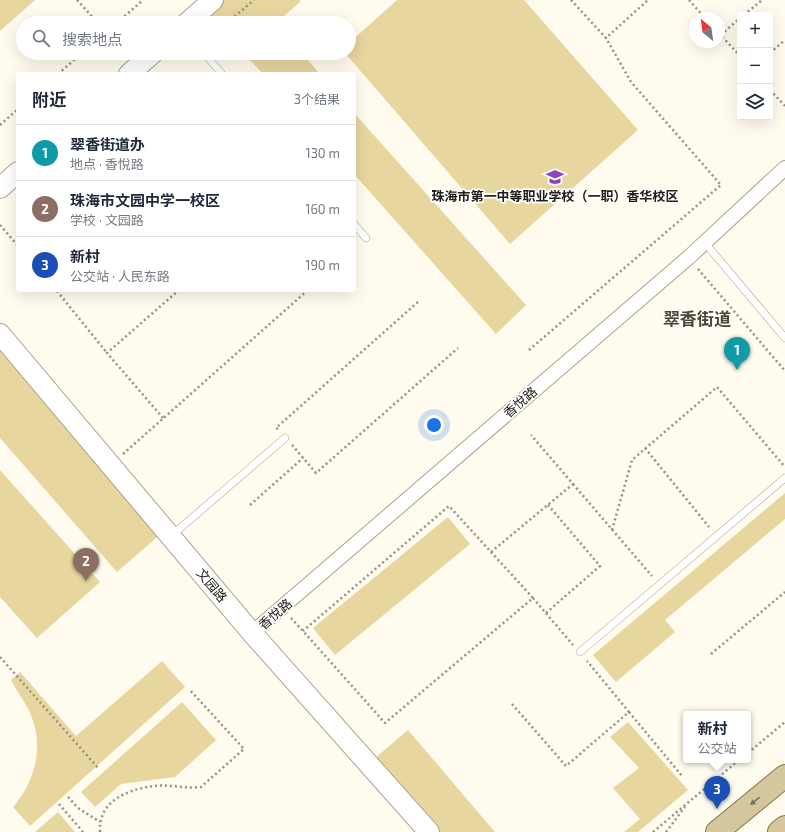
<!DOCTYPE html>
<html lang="zh">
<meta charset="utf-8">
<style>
body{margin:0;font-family:"Exo 2","Noto Sans SC",sans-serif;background:#f6f6f7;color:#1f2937}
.controls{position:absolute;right:12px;top:12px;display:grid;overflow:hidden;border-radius:4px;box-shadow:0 4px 16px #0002}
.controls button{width:36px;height:36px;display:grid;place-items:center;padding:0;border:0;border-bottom:1px solid #e0e1e3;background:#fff;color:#1f2937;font:20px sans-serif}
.compass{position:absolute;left:689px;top:12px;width:36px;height:36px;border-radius:50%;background:#fff;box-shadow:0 4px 16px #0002;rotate:331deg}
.you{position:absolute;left:434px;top:425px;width:14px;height:14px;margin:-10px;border:3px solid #fff;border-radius:50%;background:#1a73e8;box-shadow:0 0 0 6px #1a73e833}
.badge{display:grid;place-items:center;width:26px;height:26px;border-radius:50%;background:#db2777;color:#fff;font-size:13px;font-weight:700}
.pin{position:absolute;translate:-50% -33px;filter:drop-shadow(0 1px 2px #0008)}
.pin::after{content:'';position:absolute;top:21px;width:14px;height:12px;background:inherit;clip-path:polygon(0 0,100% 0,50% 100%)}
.popup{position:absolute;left:683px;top:711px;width:68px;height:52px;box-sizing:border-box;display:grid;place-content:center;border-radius:4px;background:#fff;filter:drop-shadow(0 1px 3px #0005);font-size:13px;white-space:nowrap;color:#747a83}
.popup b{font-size:15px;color:#1f2937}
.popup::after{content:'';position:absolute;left:50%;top:100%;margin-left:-8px;border:8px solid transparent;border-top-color:#fff}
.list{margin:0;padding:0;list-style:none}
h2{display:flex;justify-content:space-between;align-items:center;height:52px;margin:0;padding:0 16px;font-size:17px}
h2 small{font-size:13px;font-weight:400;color:#747a83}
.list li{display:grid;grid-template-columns:26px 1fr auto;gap:12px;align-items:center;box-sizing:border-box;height:56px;padding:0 16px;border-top:1px solid #e0e1e3}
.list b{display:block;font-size:15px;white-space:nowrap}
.list p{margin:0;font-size:13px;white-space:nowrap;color:#747a83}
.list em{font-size:13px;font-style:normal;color:#747a83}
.icon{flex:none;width:22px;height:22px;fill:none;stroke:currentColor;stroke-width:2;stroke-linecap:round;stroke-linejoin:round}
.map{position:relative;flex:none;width:785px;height:832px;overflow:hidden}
.search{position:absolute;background:#fff;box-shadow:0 4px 16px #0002;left:16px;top:16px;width:340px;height:44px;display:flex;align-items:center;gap:10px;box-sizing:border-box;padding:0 14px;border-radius:22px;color:#747a83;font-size:15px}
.panel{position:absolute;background:#fff;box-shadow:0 4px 16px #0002;left:16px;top:72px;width:340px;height:220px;border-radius:4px}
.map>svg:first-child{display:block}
.green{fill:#e8d69f}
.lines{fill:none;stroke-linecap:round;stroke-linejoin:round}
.lane-casing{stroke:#a9a38f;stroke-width:8}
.street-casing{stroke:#a9a38f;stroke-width:16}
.secondary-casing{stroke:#a9a38f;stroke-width:22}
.primary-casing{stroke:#847444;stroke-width:24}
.path{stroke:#959287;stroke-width:2.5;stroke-dasharray:2 3;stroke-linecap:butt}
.lane{stroke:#fff;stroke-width:7}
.street{stroke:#fff;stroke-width:14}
.secondary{stroke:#fff;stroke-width:20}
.primary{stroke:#d4c79d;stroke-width:22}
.oneway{fill:#7b745a}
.labels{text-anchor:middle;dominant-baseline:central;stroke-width:3.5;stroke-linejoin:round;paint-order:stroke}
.poi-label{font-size:13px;font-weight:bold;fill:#222018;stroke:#fff}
.street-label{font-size:13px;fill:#222018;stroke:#fff}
.district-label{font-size:17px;font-weight:bold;fill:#4b4534;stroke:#fff}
</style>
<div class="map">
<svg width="785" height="832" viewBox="0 0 785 832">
<rect width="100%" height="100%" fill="#fffbee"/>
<path class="green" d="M0,0h35l-35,31z
M222,0h78v2l-24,21h-80z
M397,0h127l114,130 -128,114 -165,-191h4v-10z
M258,53h44l18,21h-57l-13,-14z
M354,113l172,192 -30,29 -142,-160z
M0,344l163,188 -46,40 -117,-134z
M0,470l100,112 -63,56 -37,-41z
M785,493v26l-120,101 10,12 -59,50 -23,-27z
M448,517l22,27 -135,111 -22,-27z
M162,661l23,26 -155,139 -17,-19c22,-25 31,-60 18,-92 -5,-12 -14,-23 -20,-35l9,-8 56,64z
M182,702l34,38 -41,37 -54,7 -26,23 -14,-15z
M628,722l60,68 -50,42h-14l16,-13 -27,-31 26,-20 -29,-31z
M408,730l87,102h-56l-65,-73z
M58,812l17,20h-40z"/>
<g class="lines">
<g class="lane-casing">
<path id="lane" d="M204,53l18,21
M354,224l12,14
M705,243l80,95
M171,536l114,-98
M580,652l205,-174"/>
</g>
<g class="street-casing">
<path id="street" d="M252,633l436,-375 97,-90"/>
</g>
<g class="secondary-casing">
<path id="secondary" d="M187,23l26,-23
M129,74l24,-21
M0,188l18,-16
M0,334l252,299 177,199"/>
</g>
<g class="primary-casing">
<path id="primary" d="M717,832l68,-56
M779,832l6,-5"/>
</g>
<path class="path" d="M77,0l21,23
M571,0l35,38 42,-38
M689,0l16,18
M744,15l18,-15
M117,23l26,-23
M227,23l27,-23
M719,33l21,23
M721,35l19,-17
M770,53l15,-13
M58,74l24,-21
M770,90l15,16
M0,125l18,-16
M0,225l18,21
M698,269l87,102
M56,290l1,1 2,-1
M57,291l50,62
M529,350l192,-165 -90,-103 -25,-44
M163,418l-56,-65 72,-63
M278,429l-2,-1 143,-127
M292,445l24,28 142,-125
M645,448l64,79
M123,454l185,-164
M573,484l79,92
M250,505l53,-47
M612,530l20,-70 85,-73 68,80
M491,552l82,-68 -42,-49
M533,598l40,47
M546,613l54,-47 -52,-61
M291,618l12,13 82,92 148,-125 -84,-92 -146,125
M711,654l74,-62
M0,657l99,112
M512,704l54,62 63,-54 -42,-51
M629,712l53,64
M748,753l37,-31
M68,797l10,11 22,14
M59,804l24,28
M100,832c-2,-31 27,-42 53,-46 16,-2 32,3 48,1l43,-38 -55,-60
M653,832l86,-72
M666,832l19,-25"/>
<use href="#lane" class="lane"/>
<use href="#street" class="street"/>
<use href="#secondary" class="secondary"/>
<use href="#primary" class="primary"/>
</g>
<defs><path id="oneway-solid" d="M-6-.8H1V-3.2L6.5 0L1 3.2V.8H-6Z"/></defs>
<use class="oneway" href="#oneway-solid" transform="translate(755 801) rotate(140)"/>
<defs>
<g id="school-bare" transform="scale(1.38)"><path d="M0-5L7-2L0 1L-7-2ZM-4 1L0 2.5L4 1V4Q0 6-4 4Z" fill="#8f44b6" stroke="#fff" stroke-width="2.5" paint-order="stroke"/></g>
</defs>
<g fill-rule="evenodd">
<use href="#school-bare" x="555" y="177"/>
</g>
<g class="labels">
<g class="poi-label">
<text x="555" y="196">珠海市第一中等职业学校（一职）香华校区</text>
</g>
<g class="street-label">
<text transform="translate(520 402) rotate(-41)">香悅路</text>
<text transform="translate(212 585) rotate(50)">文园路</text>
<text transform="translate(275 614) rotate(-41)">香悅路</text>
</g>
<g class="district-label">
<text x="697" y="318">翠香街道</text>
</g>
</g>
</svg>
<div class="controls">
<button>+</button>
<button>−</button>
<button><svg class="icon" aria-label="layers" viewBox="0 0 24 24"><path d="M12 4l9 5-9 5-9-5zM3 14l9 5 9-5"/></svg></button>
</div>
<svg class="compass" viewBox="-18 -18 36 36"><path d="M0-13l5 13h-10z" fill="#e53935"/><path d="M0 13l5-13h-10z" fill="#747a83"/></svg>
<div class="you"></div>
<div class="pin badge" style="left:737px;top:370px;background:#0f9aa8">1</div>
<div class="pin badge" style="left:86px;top:581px;background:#8d6e63">2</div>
<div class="pin badge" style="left:717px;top:809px;background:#1a4fb4">3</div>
<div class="popup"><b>新村</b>公交站</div>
<div class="search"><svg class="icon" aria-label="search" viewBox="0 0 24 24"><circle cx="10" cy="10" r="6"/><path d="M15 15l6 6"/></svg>搜索地点</div>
<section class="panel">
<h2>附近<small>3个结果</small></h2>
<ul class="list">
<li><span class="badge" style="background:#0f9aa8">1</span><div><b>翠香街道办</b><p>地点 · 香悅路</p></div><em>130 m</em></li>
<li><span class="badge" style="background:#8d6e63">2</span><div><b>珠海市文园中学一校区</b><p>学校 · 文园路</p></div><em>160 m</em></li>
<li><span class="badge" style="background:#1a4fb4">3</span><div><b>新村</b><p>公交站 · 人民东路</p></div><em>190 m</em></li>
</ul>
</section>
</div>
